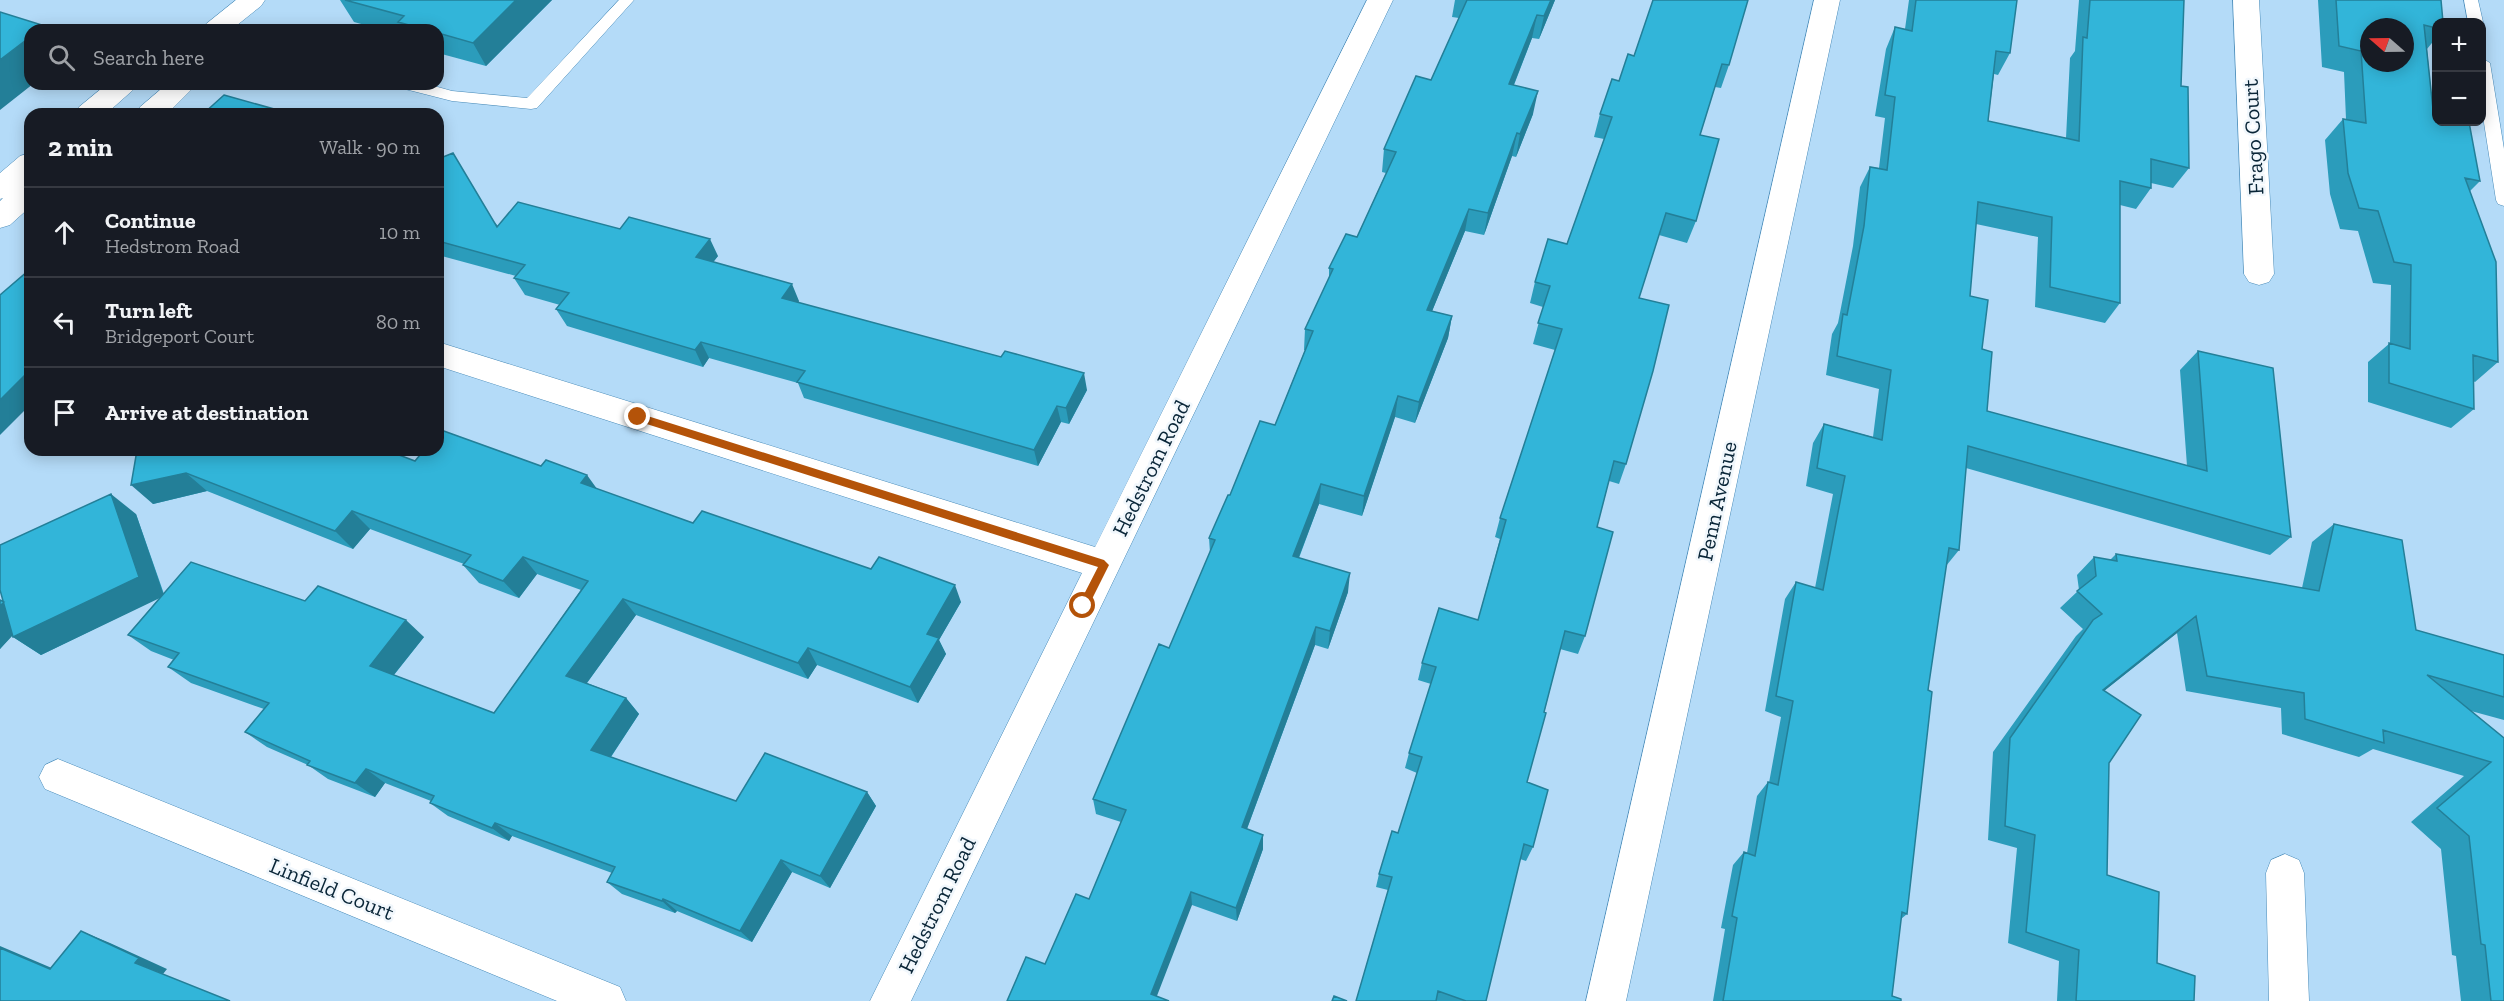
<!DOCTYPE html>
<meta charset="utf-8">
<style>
body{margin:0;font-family:"Zilla Slab",serif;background:#20242c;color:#f1f3f6}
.controls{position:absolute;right:18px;top:18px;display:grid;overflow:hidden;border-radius:12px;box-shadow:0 3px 15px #0003}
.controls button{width:54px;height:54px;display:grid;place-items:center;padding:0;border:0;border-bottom:2px solid #363941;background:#171b24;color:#f1f3f6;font:30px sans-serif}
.compass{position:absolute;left:2360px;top:18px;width:54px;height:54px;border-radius:50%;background:#171b24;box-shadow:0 3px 15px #0003;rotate:290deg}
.stop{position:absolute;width:18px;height:18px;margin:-14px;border:4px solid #b45309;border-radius:50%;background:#fff}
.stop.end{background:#b45309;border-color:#fff;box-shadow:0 2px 6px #0008}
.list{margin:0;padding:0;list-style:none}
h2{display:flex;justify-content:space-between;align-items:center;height:78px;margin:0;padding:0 24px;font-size:26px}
h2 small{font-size:20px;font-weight:400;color:#9ea1a6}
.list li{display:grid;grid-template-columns:39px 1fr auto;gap:18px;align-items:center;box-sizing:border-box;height:90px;padding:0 24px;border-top:2px solid #363941}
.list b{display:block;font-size:22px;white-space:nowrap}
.list p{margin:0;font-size:20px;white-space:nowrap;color:#9ea1a6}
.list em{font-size:20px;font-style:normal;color:#9ea1a6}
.icon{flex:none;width:33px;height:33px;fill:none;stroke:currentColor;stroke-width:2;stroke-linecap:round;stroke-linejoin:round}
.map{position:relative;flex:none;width:2504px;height:1001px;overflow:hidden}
.search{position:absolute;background:#171b24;box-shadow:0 3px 15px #0003;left:24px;top:24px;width:420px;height:66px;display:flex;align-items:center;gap:15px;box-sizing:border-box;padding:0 21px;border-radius:18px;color:#9ea1a6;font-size:22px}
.panel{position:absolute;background:#171b24;box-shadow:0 3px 15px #0003;left:24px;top:108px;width:420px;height:348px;border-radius:18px}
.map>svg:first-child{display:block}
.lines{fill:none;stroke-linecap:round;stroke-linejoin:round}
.service-casing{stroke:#498bb8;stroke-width:1}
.minor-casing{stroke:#498bb8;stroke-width:1}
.secondary-casing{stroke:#498bb8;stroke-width:1}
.service{fill:#fff;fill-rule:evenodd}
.minor{fill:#fff;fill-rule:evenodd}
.secondary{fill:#fff;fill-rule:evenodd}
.wall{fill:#2b9cbb}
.shaded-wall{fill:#237f98}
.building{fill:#32b5d9;stroke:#237f98;stroke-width:1.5;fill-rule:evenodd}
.route{fill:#b45309}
.labels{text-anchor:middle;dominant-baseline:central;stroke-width:5;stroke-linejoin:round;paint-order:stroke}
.street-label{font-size:22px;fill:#092537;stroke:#f1f7fc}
</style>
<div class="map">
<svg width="2504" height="1001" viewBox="0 0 2504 1001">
<rect width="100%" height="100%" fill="#b4dbf8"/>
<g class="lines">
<g class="service-casing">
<path id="service" d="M619,0h15l-97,108 -6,1 -79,-8 -51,-13 -2,-4h28l25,7 75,7z
M2464,0h14l5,22 -1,2 -14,-2z
M2482,58l8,5 14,86v57l-6,-2 -2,-4 -14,-90z"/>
</g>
<g class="minor-casing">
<path id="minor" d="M1367,0h26l-482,1001h-41l212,-428 -644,-207v-24l657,205z
M1814,0h26l-214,1001h-40z
M2233,0h26l15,274 -5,8 -10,3 -10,-3 -5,-8z
M58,759l562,228 6,14h-69l-512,-212 -6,-12 6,-12z
M2285,854l14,6 5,13 5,128h-40l-3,-128 5,-13z"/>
</g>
<g class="secondary-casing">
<path id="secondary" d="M236,0h29l-4,6 -30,24h-29l4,-6z
M107,84h30l-4,6 -27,24h-31l4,-7z
M167,84h30l-30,30h-31l4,-7z
M30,153v26l-2,1h2v27l-20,18 -10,3v-27l3,-3 -3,1v-26l20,-17z"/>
</g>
<use href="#service" class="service"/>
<use href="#minor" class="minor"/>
<use href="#secondary" class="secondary"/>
</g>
<path class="wall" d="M340,0h212l-66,66 -48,-13v-23h-55l-29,-8z
M1455,0h100l-16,39 -7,-1 -18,47 19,29 -17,43 -4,-1 -28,79 -19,-4 -33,80 20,5 -4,22 -33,85 -20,-6 -33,99 -43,-12 -20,54 49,34 -20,57 -13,-4 -68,184 16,6v14l-26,72 -45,-16 -147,59 44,-65 32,-77 -25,-8 -3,-15 76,-151 41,-95 -1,-15 21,-43 45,-70 30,-75h-1l1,-21 24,-51v-10l28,-31 29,-64 -4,-1 2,-23 47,-69 28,-62 -7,-1z
M1653,0l76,65 -8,23 -6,-1 -15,48 -4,86 -9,22 -28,-8 -20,63 -13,166 -7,20 -10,-3 -12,46 -12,109 -7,18 -18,-5 -33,133 6,65 -7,14 -6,-2 -34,142h-130l32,-111 -12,-3 3,-13 19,-41 19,-60 -12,-5 4,-15 22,-69 -13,-4 4,-17 56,-43 22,-81 -5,-2 5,-19 55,-168 -22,-6 10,-37 -13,-4 5,-21 32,-38 37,-105 -10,-2 6,-23 34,-58z
M1909,0h108l-7,53 -12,22 -4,-1 -6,47 78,17 4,-80 5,-7 4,-51h105l-3,86 8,82 -16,20 -22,-5v5l-15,21 -16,-4v98l-15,20 -70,-16 3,-70 -62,-13 -6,72 12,53 5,62 200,55 -7,-96 18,-19 93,186 -21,18 -304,-87 -7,82 -13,16 -18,124 -21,224 -6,5 -9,77 9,5h-188l12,-72 -4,-1 12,-63 11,-13 3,1 10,-57 11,-14 1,1 12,-66 -16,-6 20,-112 11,-17 19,6 18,-94 -27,-8 7,-43 11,-19 49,13 6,-48 -53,-14 6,-41 6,-11 15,-77 7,-59 10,-20 9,1 6,-50 -10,-2 11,-67 9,-22 10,2z
M2318,0h123l-5,22v16l-9,11 6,60 47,72 -10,10 28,171 -23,20 -2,-1 1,28 -23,19 -83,-26v-40l22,-19 1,-58 -18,-2 -15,-52 -18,-2 -10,-35 -5,-54 18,-21h3l-2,-47 -22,-5z
M438,159l60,67 220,30 -5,6 86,39 -1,2 289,87 -18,34 -8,-2 -23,44 -234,-68 -6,-15 -89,-25 -6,9 -136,-41 -11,-17 4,-4 -35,-10 -11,-17 2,-2 -78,-21z
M137,450l212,2 66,9 182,28 96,34 268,79 -22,38 7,14 -28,49 -101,-38 -9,14 -172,-64 -49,68 39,15 13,16 -28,43 125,44 131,-9 9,14 -46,82 -38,-16 -40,70 -75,-31 -2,2 -53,-19 -15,-12 5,-9 -100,-37 -3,5 -61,-25 -18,-13 1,-2 -46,-18 -10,14 -47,-18 -20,-14 -41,-18 -22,-15 19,-23 -73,-26 -23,-16 6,-7 -23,-9 -23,-16 32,-38 -119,58 -28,-18 -1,-2 -12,14v-49l3,1 133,-87 28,80 141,7 119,36 -30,38 100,38 87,-123 -44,-16 -18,24 -40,-15 -16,-18 1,-1 -94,-35 -17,20 -146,-58 -54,13z
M2334,524l82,106 88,25v65l-33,-9 33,27v263h-43l-5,-45 -4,-1 -11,-106 -30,-27 53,-46 -91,-27 -14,8 -77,-23 -1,-26 -95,-17 -9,-58 -73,58 5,72 -2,112 50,88 37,38h-137l2,-40 -51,-18 9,-95 -29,-8 5,-88 83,-116 7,-7 -23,-21 19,-18 -2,-15 17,-18 16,3 6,-6 186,34 10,-46z"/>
<path class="shaded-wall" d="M516,0h36l-66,66 -13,-23z
M1551,0h4l-16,39 5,-23z
M1537,15l-5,23 -27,69 4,-23z
M45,26l3,4h-9z
M30,37v47h3l-33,26v-50z
M1538,91l-5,23 -17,43 4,-23z
M1517,133l-5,23 -28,79 4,-22z
M1469,209l-4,22 -41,100 3,-21z
M710,239l8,17 -14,18 -8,-17z
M792,284l7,17 -10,14 -7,-17z
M1452,316l-4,22 -33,85 4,-21z
M701,342l8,16 -6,9 -8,-17z
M30,370v35l-30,30v-35z
M1084,373l3,17 -18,34 -3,-16z
M1398,396l-3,21 -33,99 2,-20z
M1057,406l4,16 -23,44 -4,-16z
M186,473l21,18 -54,13 -22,-19z
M587,475l13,18 -19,-10z
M1321,484l-2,20 -27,71 1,-19z
M111,494l25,20 28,82 -123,59 -28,-18z
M352,511l18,18 -17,20 -18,-18z
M523,557l14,17 -18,24 -16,-17z
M1350,573l-2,19 -20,57 2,-18z
M955,585l6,17 -22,38 7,14 -28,49 -8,-16 17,-53z
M623,599l13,16 -55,76 -15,-15z
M4,602l25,16 -29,31v-43z
M2196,616l-19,17 -92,73 18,-16z
M406,620l18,17 -36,45 -18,-16z
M1316,627l-1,18 -73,197v-15z
M808,648l9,17 -9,14 -10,-16z
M626,698l13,16 -33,50 -15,-14z
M366,769l19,14 -10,14 -20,-14z
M867,792l9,14 -46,82 -10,-12z
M495,823l17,13 -3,5 -17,-13z
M1263,835v14l-26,72 -1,-13z
M781,860l11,12 -40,70 -12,-11z
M1191,892l1,13 -37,96 -4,-7z
M663,899l14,12 -2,2 -13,-12z
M81,931l29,12 57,26 -4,5 -28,-11z
M0,946l80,34 -30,-11 -50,-21z"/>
<path class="building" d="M345,0h171l-43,43 -35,-10v-3h-11l-29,-8 6,-6z
M1467,0h84l-7,16 -7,-1 -28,69 29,7 -18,43 -3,-1 -29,80 -19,-4 -42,101 25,6 -33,86 -21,-6 -34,100 -43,-12 -28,72 57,17 -20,58 -14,-4 -74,200 21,8 -27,73 -45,-16 -40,102 18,7h-162l19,-44 19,7 31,-70 13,5 37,-89 -33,-11 66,-155 10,4 46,-108 -6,-2 19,-43h2l30,-74 15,4 38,-94 -8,-2 28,-60 -4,-1 17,-34 11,3 39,-85 -12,-3 32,-73 15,4z
M1653,0h95l-19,65 -7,-1 -22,71 19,4 -23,82 -30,-8 -27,85 30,7 -16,66 -27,93 -12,-3 -17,66 16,5 -28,104 -20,-5 -21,81 2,1 -19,69 21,8 -15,57 -9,-3 -38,157h-20l-28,-10 -2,10h-80l36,-124 -13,-3 13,-43 6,2 24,-76 -13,-4 27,-86 -14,-4 17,-55 39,12 28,-100 -6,-2 62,-189 -24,-6 12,-37 -15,-4 13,-43 19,5 45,-127 -12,-3 12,-35 7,2 9,-27 6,2z
M1916,0h101l-7,53 -14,-2 -8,70 91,20 4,-104 4,1 3,-38h94l-3,86 7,1 1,81 -38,-9v29l-31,-7v122l-70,-16 2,-70 -74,-15 -8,94 18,4 -6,49 10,3 -5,59 220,60 -9,-120 75,17 18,169 -323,-91 -9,104 -10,-2 -21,142 4,2 -25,222 -5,-2 -10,84 9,3v2h-178l14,-83 -5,-2 12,-64 11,4 13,-74 10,3 15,-84 -17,-5 20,-114 27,8 22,-114 -28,-8 7,-44 58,16 9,-70 -54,-14 6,-42 4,1 17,-89 6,-59 17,3 8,-73 -10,-2 10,-68 17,4z
M2336,0h105l2,22h-7v6l-12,-3 9,84h3v13h33l11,59 -15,-3 31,84 2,100 -25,-7 1,54 -85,-26v-40l21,6 1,-84 -17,-3 -16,-51 -19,-3 -11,-35 -5,-54 23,4 -5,-72 -22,-5zM2369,27h36v36h-36z
M0,12l45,14 -6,4h-9v7l-30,23z
M224,95l68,19h-89z
M453,153l44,74 21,-25 102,27 9,-12 81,22 -14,18 96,27 -10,14 219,59 4,-6 79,22 -18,35 -9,-2 -23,44 -237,-68 8,-11 -104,-29 -6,8 -139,-41 13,-16 -55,-15 11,-13 -87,-24v-82z
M28,271l2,1v98l-30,30v-105z
M441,430l100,36 5,-6 41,15 -6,8 112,40 9,-12 169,58 8,-12 76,28 -28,49 12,4 -29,49 -102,-39 -10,15 -175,-64 -57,77 60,22 -35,52 145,51 29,-48 102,39 -47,84 -39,-16 -41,71 -77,-32 -1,2 -55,-19 8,-15 -120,-44 -3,5 -62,-25 4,-7 -68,-27 -11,14 -48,-18 3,-4 -65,-29 24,-29 -101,-36 11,-14 -51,-18 63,-73 114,39 13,-15 88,34 -36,46 124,47 94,-132 -65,-24 -20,24 -40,-16 8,-10 -119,-44 -17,20 -149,-58 -55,12 6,-35h207l5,2 2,-2h35l29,11 9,-11h14v-16z
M111,494l28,83 -126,60 -13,-47v-45z
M2334,524l68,16 14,90 88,25v42l-77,-22 77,63v263h-13l-6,-56 -4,-1 -12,-108 -32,-28 54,-46 -108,-32 1,13 -79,-24 -1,-26 -97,-17 -11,-60 -93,74 38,25 -32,48 -2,112 52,17 -2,71 38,13 -1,25h-118l3,-51 -53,-18 9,-97 -30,-9 5,-88 83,-118 9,-6 -25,-23 19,-15 -2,-19 23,4 -1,-7 203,37z
M0,600l4,2 -4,4z
M81,931l58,27 -4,5 95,38h-230v-53l50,21z
M1334,996l13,5h-15z"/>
<path class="route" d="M638,413l466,147 5,5 -22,44 -4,2 -5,-5 20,-39 -464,-147 -1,-3z"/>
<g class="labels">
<g class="street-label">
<text transform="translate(2253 137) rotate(-93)">Frago Court</text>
<text transform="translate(1151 468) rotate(-64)">Hedstrom Road</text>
<text transform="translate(1717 501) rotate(-78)">Penn Avenue</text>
<text transform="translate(332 889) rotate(22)">Linfield Court</text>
<text transform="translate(937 905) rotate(-64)">Hedstrom Road</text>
</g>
</g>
</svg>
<div class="controls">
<button>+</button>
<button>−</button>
</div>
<svg class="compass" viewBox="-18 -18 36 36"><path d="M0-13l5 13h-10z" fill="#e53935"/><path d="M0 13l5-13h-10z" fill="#9ea1a6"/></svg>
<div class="stop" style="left:1083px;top:606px"></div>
<div class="stop end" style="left:638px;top:417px"></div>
<div class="search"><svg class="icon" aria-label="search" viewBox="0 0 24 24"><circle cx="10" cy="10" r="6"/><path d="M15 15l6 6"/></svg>Search here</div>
<section class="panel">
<h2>2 min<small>Walk · 90 m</small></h2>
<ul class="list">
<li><svg class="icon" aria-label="ahead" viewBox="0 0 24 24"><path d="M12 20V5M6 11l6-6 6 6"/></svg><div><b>Continue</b><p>Hedstrom Road</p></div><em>10 m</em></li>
<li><svg class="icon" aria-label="left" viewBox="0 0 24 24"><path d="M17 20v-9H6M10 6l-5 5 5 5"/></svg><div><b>Turn left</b><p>Bridgeport Court</p></div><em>80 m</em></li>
<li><svg class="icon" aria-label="arrive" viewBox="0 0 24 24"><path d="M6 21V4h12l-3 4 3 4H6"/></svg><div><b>Arrive at destination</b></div></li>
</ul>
</section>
</div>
